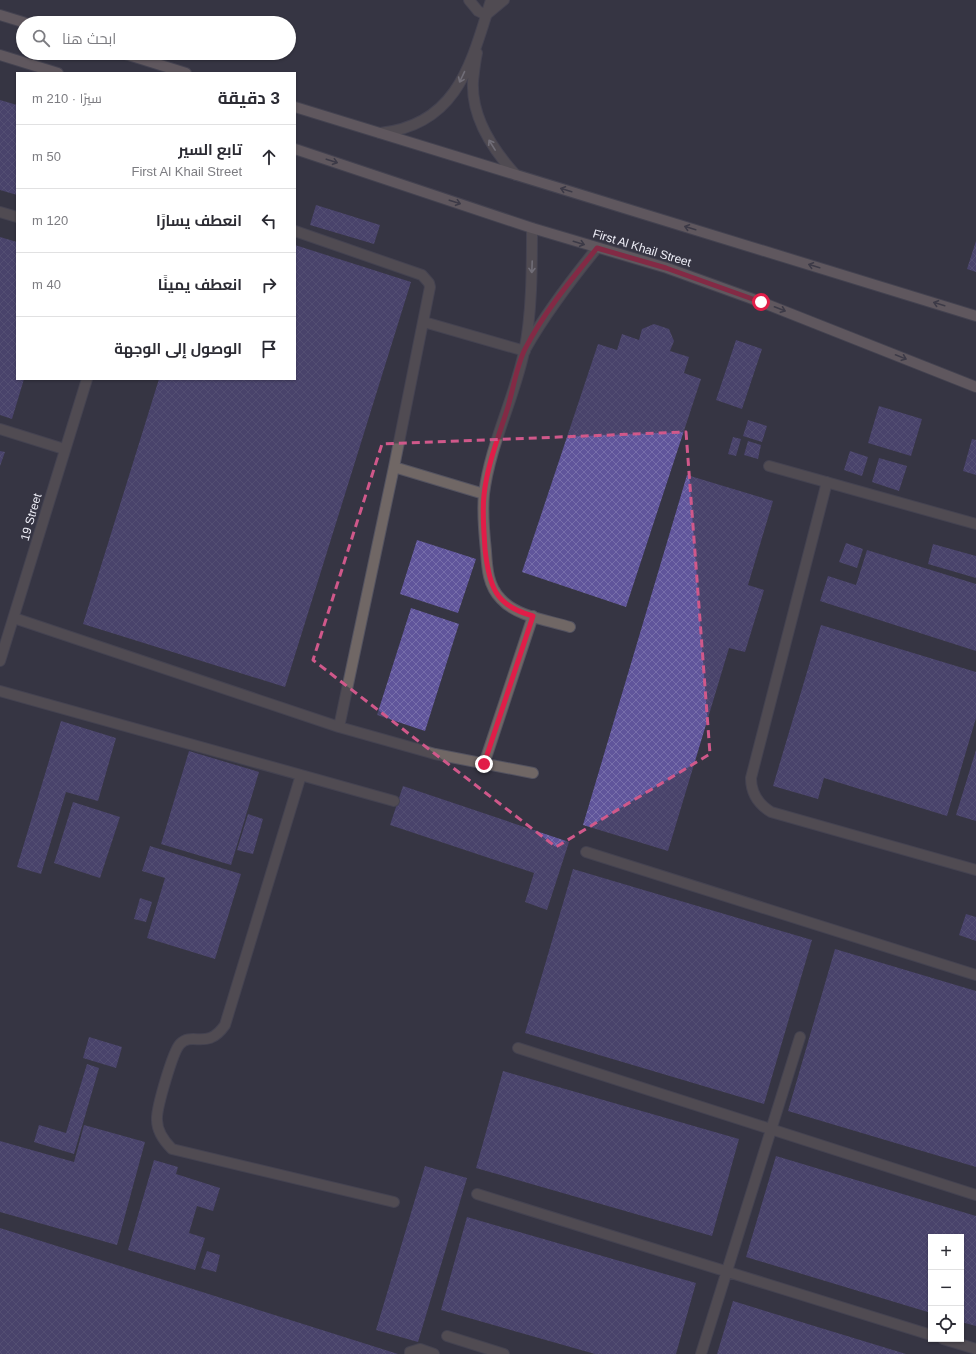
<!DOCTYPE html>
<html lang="ar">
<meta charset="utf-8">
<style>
body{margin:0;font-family:Helvetica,Cairo,sans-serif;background:#f7f7f7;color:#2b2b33;direction:rtl}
.controls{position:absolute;right:12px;bottom:12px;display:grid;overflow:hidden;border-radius:0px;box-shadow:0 1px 3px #0004}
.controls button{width:36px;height:36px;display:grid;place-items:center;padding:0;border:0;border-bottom:1px solid #e1e1e2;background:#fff;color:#2b2b33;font:20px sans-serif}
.stop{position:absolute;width:12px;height:12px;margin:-9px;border:3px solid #e11d48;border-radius:50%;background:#fff}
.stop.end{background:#e11d48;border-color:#fff;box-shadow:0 1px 4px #0008}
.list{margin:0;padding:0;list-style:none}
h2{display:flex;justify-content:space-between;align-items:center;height:52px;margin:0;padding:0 16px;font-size:17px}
h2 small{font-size:13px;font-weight:400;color:#7c7c81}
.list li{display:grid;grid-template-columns:26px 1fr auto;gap:12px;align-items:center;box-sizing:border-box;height:64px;padding:0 16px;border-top:1px solid #e1e1e2}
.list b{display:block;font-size:15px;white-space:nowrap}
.list p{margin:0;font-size:13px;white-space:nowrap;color:#7c7c81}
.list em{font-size:13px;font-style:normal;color:#7c7c81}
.icon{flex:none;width:22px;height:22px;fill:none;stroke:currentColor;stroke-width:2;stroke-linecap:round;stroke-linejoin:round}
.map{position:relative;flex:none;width:976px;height:1354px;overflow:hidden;direction:ltr}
.search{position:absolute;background:#fff;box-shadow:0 1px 3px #0004;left:16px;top:16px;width:280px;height:44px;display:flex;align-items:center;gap:10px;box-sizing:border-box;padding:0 14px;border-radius:22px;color:#7c7c81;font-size:15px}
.panel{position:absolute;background:#fff;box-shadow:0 1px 3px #0004;left:16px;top:72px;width:280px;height:308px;border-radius:0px;direction:rtl}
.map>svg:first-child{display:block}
.building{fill:url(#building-cross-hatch)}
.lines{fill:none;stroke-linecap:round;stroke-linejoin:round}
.service-casing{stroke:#545360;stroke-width:12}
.tertiary-casing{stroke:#545360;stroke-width:12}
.secondary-casing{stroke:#545360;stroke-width:12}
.service{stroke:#706765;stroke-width:10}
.tertiary{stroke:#706765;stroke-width:10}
.secondary{stroke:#90827e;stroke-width:10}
.oneway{stroke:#b6b2b6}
.oneway2{stroke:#44414c}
.route{stroke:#e11d48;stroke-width:5}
.marked{fill:none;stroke:#d0588a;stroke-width:3;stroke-dasharray:8 5;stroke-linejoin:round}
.labels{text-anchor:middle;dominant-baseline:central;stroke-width:3;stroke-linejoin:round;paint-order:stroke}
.street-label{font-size:12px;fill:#efeff8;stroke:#363543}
</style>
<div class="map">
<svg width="976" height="1354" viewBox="0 0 976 1354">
<defs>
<pattern id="building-cross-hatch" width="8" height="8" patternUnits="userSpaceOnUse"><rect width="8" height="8" fill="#60559b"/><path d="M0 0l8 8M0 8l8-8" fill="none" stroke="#776eaa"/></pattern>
</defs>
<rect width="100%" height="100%" fill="#363543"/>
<path class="building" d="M0,100l17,5v90l-17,-5z
M316,205l64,20 -6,19 -64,-19z
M0,237l17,5v137h7l-12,40 -12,-4z
M976,241v31l-9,-3z
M295,245l116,37 -126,405 -202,-63 76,-245h136z
M654,324l15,5 5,12 -4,10 19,6 -5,16 17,6 -75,228 -104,-35 76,-228 19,6 5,-16 17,6 3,-11z
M736,340l26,9 -20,60 -26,-9z
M879,406l43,13 -11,37 -43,-13z
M748,420l19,6 -5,16 -19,-6z
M733,437l8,2 -5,17 -8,-2z
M972,439l4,1v35l-13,-4z
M748,441l13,4 -3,14 -14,-4z
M0,451l5,1 -5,14z
M850,451l18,6 -6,19 -18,-6z
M879,458l28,8 -8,25 -27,-9z
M687,475l86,26 -25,84 16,5 -19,62 -16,-4 -61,203 -85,-26z
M417,540l59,19 -18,54 -58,-19z
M846,543l17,6 -6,19 -18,-6z
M933,544l43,12v22l-48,-14z
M867,550l109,34v67l-156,-50 8,-25 28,9z
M411,608l48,16 -34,107 -48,-16z
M821,625l155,47v46l-29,98 -123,-38 -6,21 -45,-13z
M61,721l55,17 -18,63 -32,-9 -25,82 -24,-7z
M976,750v71l-20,-6z
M189,751l70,21 -28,93 -70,-21z
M403,786l166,56 -22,68 -22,-8 9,-29 -144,-48z
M73,802l47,15 -20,61 -46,-15z
M248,814l15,5 -10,35 -16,-4z
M150,846l91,28 -26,85 -68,-21 18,-60 -23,-7z
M573,869l239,71 -48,164 -239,-71z
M140,898l12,4 -6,20 -12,-3z
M966,914l10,3v24l-17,-6z
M835,949l141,42v176l-188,-56z
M89,1037l33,10 -6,21 -33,-10z
M87,1064l12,4 -25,86 -40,-12 5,-17 27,8z
M503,1071l236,68 -27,97 -236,-68z
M84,1125l61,17 -28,103 -117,-33v-71l74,21z
M776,1156l200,60v110l-15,-4v-85h-30v76l-185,-56z
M154,1160l24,7 -2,7 44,14 -7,23 -16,-5 -8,27 16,5 -10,32 -67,-20z
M425,1166l42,12 -49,164 -42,-12z
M467,1217l229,66 -20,71h-81l-154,-44z
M0,1228l398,126h-398z
M207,1251l13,4 -4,17 -15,-4z
M733,1301l173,53h-189z"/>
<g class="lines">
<g class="service-casing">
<path id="service" d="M469,0l9,11 8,4 18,-15
M0,212l17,5
M532,228c0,38 0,87 -8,124 -10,47 -34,93 -40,142 -2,19 0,38 2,57 1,17 2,35 15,48 16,18 47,21 69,28
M295,231l127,44 7,8 1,4 -36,180 -55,260
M424,322l101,29
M526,348c21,-37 45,-68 71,-100
M0,429l64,20
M769,466l207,58
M394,467l90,27
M827,482l-76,296c0,15 7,26 20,34l205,58
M14,618l325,109 96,27 98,19
M0,661l87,-282
M0,691l394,110
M484,764l49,-148
M301,775l-76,250c-18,26 -32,6 -45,19 -7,7 -24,65 -23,76 0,12 7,21 15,29l222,53
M586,852l390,123
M518,1048l458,147
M477,1194l454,141
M447,1336l57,18
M943,1339l33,10
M410,1354v-2l10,-3 14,5
M701,1354l99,-317"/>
</g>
<g class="tertiary-casing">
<path id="tertiary" d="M477,53c-2,9 -3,19 -4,28 -2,36 20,69 43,94
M380,133c77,-8 91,-69 111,-133"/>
</g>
<g class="secondary-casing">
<path id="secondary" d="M0,15l26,8
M122,53l64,20
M0,55l58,18
M295,107l681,209
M295,149l237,79 135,40 94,34 215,85"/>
</g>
<use href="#service" class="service"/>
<use href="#tertiary" class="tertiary"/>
<use href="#secondary" class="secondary"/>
</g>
<defs><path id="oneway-shaft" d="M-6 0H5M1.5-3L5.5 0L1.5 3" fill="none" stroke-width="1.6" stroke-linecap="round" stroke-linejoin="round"/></defs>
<g class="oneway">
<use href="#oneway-shaft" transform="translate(462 77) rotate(115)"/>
<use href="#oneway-shaft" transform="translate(492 145) rotate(-122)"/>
<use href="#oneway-shaft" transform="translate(532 267) rotate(92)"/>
</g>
<g class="oneway2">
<use href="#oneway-shaft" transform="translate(332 161) rotate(18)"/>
<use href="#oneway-shaft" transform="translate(566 190) rotate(-163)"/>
<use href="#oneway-shaft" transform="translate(455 202) rotate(18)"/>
<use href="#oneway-shaft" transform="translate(690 228) rotate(-163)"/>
<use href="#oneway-shaft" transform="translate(579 243) rotate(17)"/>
<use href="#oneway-shaft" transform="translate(814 266) rotate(-163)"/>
<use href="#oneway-shaft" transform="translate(939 304) rotate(-163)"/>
<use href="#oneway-shaft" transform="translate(780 309) rotate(21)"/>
<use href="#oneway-shaft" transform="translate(901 357) rotate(22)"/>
</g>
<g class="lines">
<path class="route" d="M484,764l49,-148c-38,-10 -44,-30 -48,-67 -1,-18 -3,-36 -1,-54 3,-29 14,-57 23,-85 6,-19 9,-43 18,-61 19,-37 46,-69 72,-101l69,20 95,34"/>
</g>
<path d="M0 0H976V1354H0ZM686,432l24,322 -154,93 -243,-187 69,-216z" fill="#363543" fill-opacity=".55" fill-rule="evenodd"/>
<path class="marked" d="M686,432l24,322 -154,93 -243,-187 69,-216z"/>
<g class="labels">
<g class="street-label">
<text transform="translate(642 248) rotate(17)">First Al Khail Street</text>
<text transform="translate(31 517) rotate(-74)">19 Street</text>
</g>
</g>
</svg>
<div class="controls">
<button>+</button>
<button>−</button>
<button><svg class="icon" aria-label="locate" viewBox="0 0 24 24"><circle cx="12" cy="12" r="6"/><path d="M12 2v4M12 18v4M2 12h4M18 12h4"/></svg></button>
</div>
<div class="stop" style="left:761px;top:302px"></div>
<div class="stop end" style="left:484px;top:764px"></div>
<div class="search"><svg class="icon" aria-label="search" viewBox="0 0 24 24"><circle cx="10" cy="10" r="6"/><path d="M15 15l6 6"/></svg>ابحث هنا</div>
<section class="panel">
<h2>3 دقيقة<small>سيرًا · 210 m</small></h2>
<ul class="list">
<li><svg class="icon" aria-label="ahead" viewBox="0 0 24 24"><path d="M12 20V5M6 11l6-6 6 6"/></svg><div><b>تابع السير</b><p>First Al Khail Street</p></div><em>50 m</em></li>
<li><svg class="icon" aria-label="left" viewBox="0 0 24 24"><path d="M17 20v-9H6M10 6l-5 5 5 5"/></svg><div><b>انعطف يسارًا</b></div><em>120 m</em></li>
<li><svg class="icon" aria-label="right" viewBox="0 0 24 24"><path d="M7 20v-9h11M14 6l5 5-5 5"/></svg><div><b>انعطف يمينًا</b></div><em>40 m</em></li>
<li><svg class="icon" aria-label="arrive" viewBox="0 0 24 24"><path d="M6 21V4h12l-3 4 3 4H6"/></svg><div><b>الوصول إلى الوجهة</b></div></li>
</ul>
</section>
</div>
